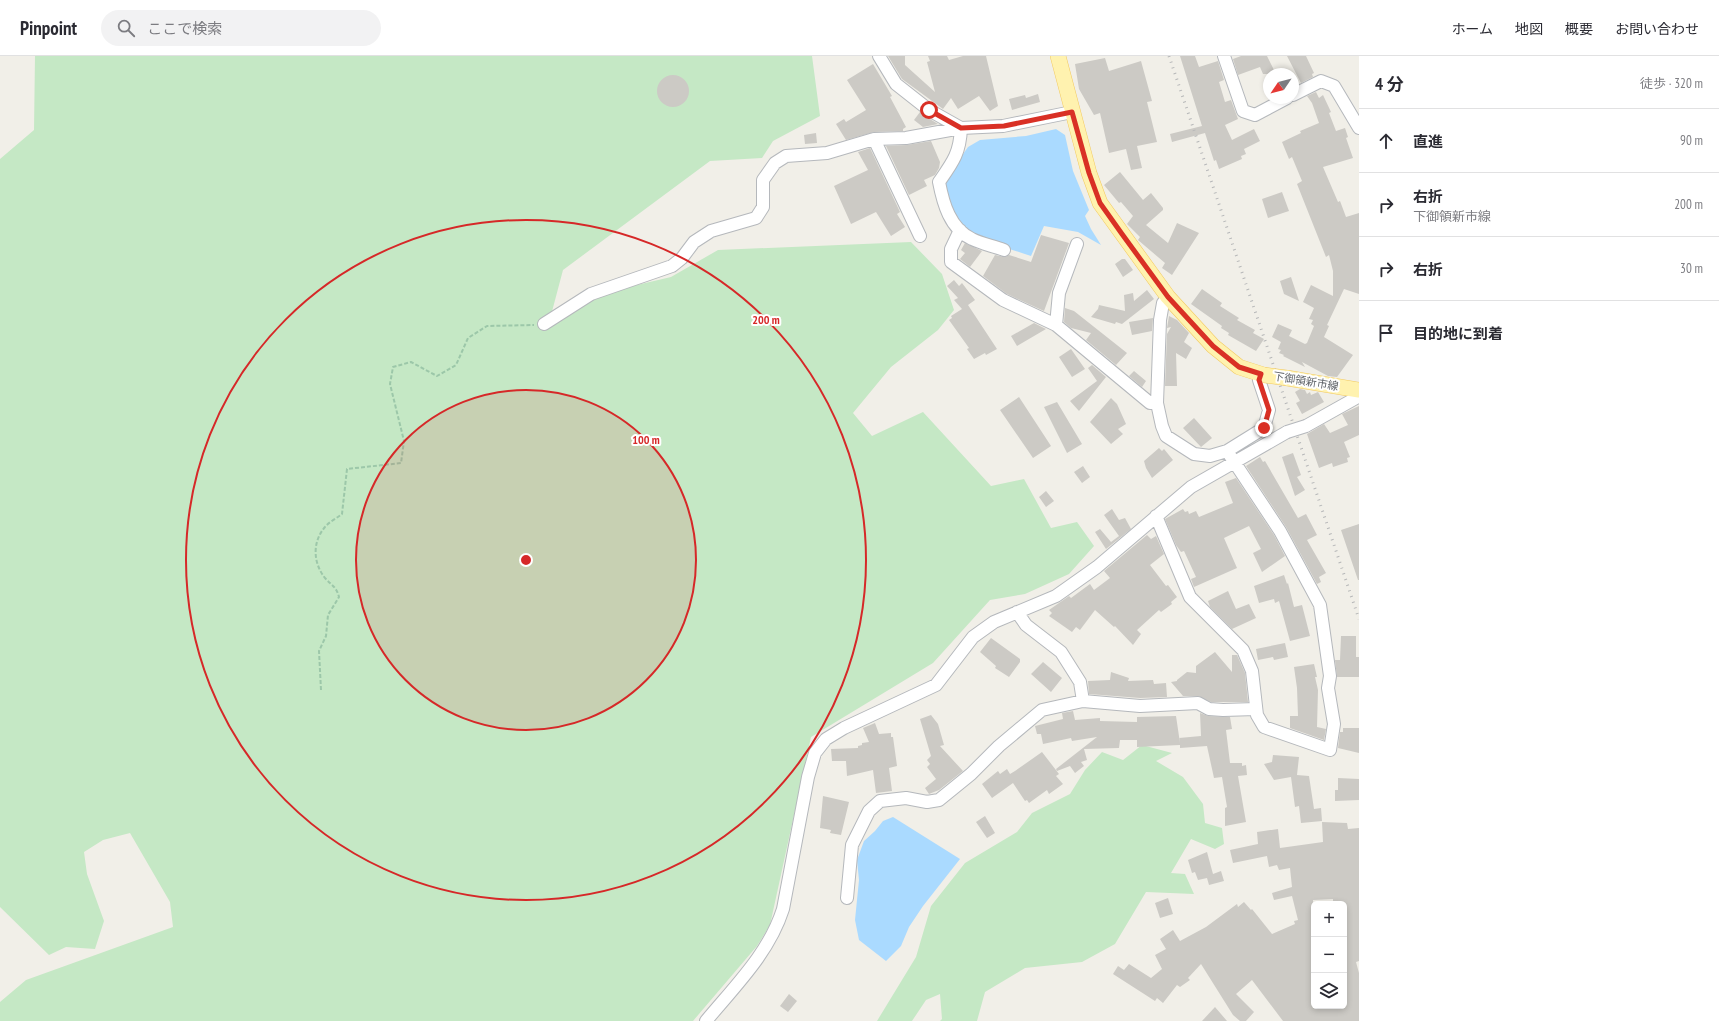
<!DOCTYPE html>
<html lang="ja">
<meta charset="utf-8">
<style>
body{margin:0;font-family:"PT Sans Narrow","Noto Sans JP",sans-serif;background:#f2f2f3;color:#2b2b33}
.controls{position:absolute;right:12px;bottom:12px;display:grid;overflow:hidden;border-radius:6px;box-shadow:0 2px 6px #0003}
.controls button{width:36px;height:36px;display:grid;place-items:center;padding:0;border:0;border-bottom:1px solid #e1e1e2;background:#fff;color:#2b2b33;font:20px sans-serif}
.compass{position:absolute;left:1263px;top:12px;width:36px;height:36px;border-radius:50%;background:#fff;box-shadow:0 2px 6px #0003;rotate:235deg}
.stop{position:absolute;width:12px;height:12px;margin:-9px;border:3px solid #d93025;border-radius:50%;background:#fff}
.stop.end{background:#d93025;border-color:#fff;box-shadow:0 1px 4px #0008}
.list{margin:0;padding:0;list-style:none}
h2{display:flex;justify-content:space-between;align-items:center;height:52px;margin:0;padding:0 16px;font-size:17px}
h2 small{font-size:13px;font-weight:400;color:#7c7c81}
.list li{display:grid;grid-template-columns:26px 1fr auto;gap:12px;align-items:center;box-sizing:border-box;height:64px;padding:0 16px;border-top:1px solid #e1e1e2}
.list b{display:block;font-size:15px;white-space:nowrap}
.list p{margin:0;font-size:13px;white-space:nowrap;color:#7c7c81}
.list em{font-size:13px;font-style:normal;color:#7c7c81}
.icon{flex:none;width:22px;height:22px;fill:none;stroke:currentColor;stroke-width:2;stroke-linecap:round;stroke-linejoin:round}
.map{position:relative;flex:none;width:1359px;height:965px;overflow:hidden}
header{display:flex;align-items:center;gap:24px;box-sizing:border-box;height:56px;padding:0 20px;background:#fff;border-bottom:1px solid #e1e1e2}
header strong{font-size:19px}
nav{display:flex;gap:22px;margin-inline-start:auto;font-size:14px}
.search{width:280px;height:36px;background:#f2f2f3;display:flex;align-items:center;gap:10px;box-sizing:border-box;padding:0 14px;border-radius:22px;color:#7c7c81;font-size:15px}
main{display:flex}
aside{flex:1;background:#fff}
.map>svg:first-child{display:block}
.green{fill:#c5e8c5}
.water{fill:#aadaff}
.building{fill:#cccac5;fill-rule:evenodd}
.lines{fill:none;stroke-linecap:round;stroke-linejoin:round}
.minor-casing{stroke:#b5b8bc;stroke-width:14}
.major-casing{stroke:#f2c960;stroke-width:16}
.path{stroke:#9cc7a9;stroke-width:2;stroke-dasharray:4 2;stroke-linecap:butt}
.minor{stroke:#fff;stroke-width:12}
.major{stroke:#fff2af;stroke-width:15}
.rail{stroke:#b6b7b8;stroke-width:3;stroke-dasharray:1 5;stroke-linecap:butt}
.minor-bridge-casing{stroke:#b5b8bc;stroke-width:14;stroke-linecap:butt}
.major-bridge-casing{stroke:#f2c960;stroke-width:16;stroke-linecap:butt}
.minor-bridge{stroke:#fff;stroke-width:12}
.major-bridge{stroke:#fff2af;stroke-width:15}
.route{stroke:#d93025;stroke-width:5}
.ring{fill:none;stroke:#d62828;stroke-width:2}
.labels{text-anchor:middle;dominant-baseline:central;stroke-width:4;stroke-linejoin:round;paint-order:stroke}
.street-label{font-size:11px;fill:#5f6368;stroke:#fff}
.centre{fill:#d62828;stroke:#fff;stroke-width:2}
.ring-label{font-size:12px;text-anchor:middle;font-weight:bold;fill:#d62828;stroke:#fff;stroke-width:4;stroke-linejoin:round;paint-order:stroke}
</style>
<header>
<strong>Pinpoint</strong>
<div class="search"><svg class="icon" aria-label="search" viewBox="0 0 24 24"><circle cx="10" cy="10" r="6"/><path d="M15 15l6 6"/></svg>ここで検索</div>
<nav><a>ホーム</a><a>地図</a><a>概要</a><a>お問い合わせ</a></nav>
</header>
<main>
<div class="map">
<svg width="1359" height="965" viewBox="0 0 1359 965">
<rect width="100%" height="100%" fill="#f1efe8"/>
<path class="green" d="M35,0h777l8,60 -47,25 -11,17 -52,3 -147,109 -13,49 57,-27 64,-15 47,-27 193,-8 31,32 12,36 -16,20 -47,37 -38,46 19,23 51,-24 68,74 33,-7 27,49 26,-6 17,24 -25,28 -44,20 -35,6 -57,63 -122,74 -41,188 -13,21 -64,75h-693v-19l26,-22 147,-53 -3,-25 -40,-69 -27,7 -19,12 3,22 17,47 -9,28 -29,-2 -17,8 -49,-48v-748l34,-29z
M1142,689l30,8 -16,8 27,16 20,27 2,19 17,5 2,16 -9,5 -24,-10 -20,34 14,1 9,20 -48,-2 -31,52 -33,18 -57,6 -40,24 -8,29h-37l2,-2 -2,-25 -14,6 -14,21h-35l39,-64 15,-51 34,-43 52,-31 15,-19 38,-19 15,-24 17,-18 21,8z"/>
<path class="water" d="M1056,73l9,6 8,36 16,39 -4,6 6,13 10,16 -23,-13 -34,-6 -13,30c-44,-15 -79,-20 -88,-73l25,-36 12,-7 46,-4z
M893,761l67,42 -37,47 -14,21 -8,19 -15,15 -27,-21 -4,-20 4,-40 -2,-20 7,-19 11,-10 8,-10z"/>
<path class="building" d="M888,0h17v9l30,27 -8,-30 3,-1 -2,-5h19l2,4 14,-4h23l12,50 -8,5 -11,-15 -21,13 -7,-11 -8,11 -41,-30z
M1180,0h15l4,11 19,-6 6,19 -5,2 6,20 6,-2 7,19 -13,6 7,15 22,-11 6,12 -16,8 2,5 -5,2 1,3 -23,10 -3,-9 -2,1 -9,-28 -33,9 -2,-8 32,-8z
M1241,0h26l9,18h-13l-3,-7 -22,8 -5,-16z
M1287,0h19l8,17 -2,1 1,3 -12,6z
M1105,2l4,13 32,-10 11,40 -5,1 10,40 -20,4 5,22 -11,2 -5,-21 -17,4 -9,-40 -6,2 -15,-26 -4,-25z
M873,8l19,32 -2,1 16,30 -3,2v2l-29,1 -28,8 -10,-16 8,-5 2,3 20,-12 -19,-30z
M657 35a16 16 0 1 1 32 0a16 16 0 1 1-32 0Z
M1316,36l3,6 4,-3 8,17 -2,1 7,18 9,-3 3,9 -2,1 7,20 -30,9 15,35 2,-1 6,16 13,-4v81l-15,-5 -17,36 2,1 -5,11 29,18 -16,22 -9,-1 -26,-14 3,5 -22,-11 1,-1 -5,-2 2,-3 -3,-1 3,-7 -9,-5 6,-13 14,6 -3,6 16,8 2,-1 7,-17 -3,-2 2,-4 -4,-1 5,-11 -11,-6 8,-17 22,11v-25l-4,-16 -3,2 -29,-73 5,-3 -10,-24 -3,2 -7,-17 19,-9 -1,-2 19,-8 -7,-20 -5,-7z
M1038,38l2,8 -28,8 -3,-11 16,-4 1,3z
M920,56l5,4 13,8 -15,3 -9,-7z
M816,77l1,10 -12,1 -1,-9z
M931,85l9,21 -1,6 -4,7 -11,5 3,6 -18,9 -23,-49 21,-1z
M870,92l30,64 -3,2 8,13 -14,9 -15,-24 -25,12 -17,-38 34,-16 -10,-18z
M1120,116l23,28 8,-7 12,15v2l-17,15 22,18 9,-20 22,10 -27,42 -10,-7 3,-5 -27,-23 2,-3 -13,-13 6,-8 -12,-14 -2,1 -15,-18z
M1282,136l7,19 -21,7 -6,-19z
M1041,179l28,8 -25,68 -37,-17 -24,-18 12,-21 10,2 4,-2 22,7z
M965,187l17,8 -12,16 -10,-8 5,-6 -4,-3z
M1122,203h3l8,11 -10,7 -8,-13z
M1291,221l8,24 -15,-7 -4,-13z
M954,224l5,6 3,-3 13,17 -7,5 29,44 -11,6 -1,-2 -11,6 -7,-10 2,-1 -20,-28 3,-2 -1,-2 11,-7 -8,-9 4,-2 -11,-12z
M1202,233l20,14 -2,3 19,12 -2,2 18,10 -2,3 11,6 -8,12 -28,-16 1,-2 -8,-5 1,-2 -31,-22z
M1147,234l7,9 -32,25 -6,-2 -1,2 -24,-7 7,-8 1,-4 26,6 -1,-16 9,-2 1,8z
M1065,252l9,3 53,42 -11,12 -30,-25 5,-7 -20,-5 -7,-6z
M1169,260l8,4 12,13 -5,9 8,6 -6,11 -10,-6 1,33h-12l2,-52 4,-7 -4,1z
M1153,262l-1,13 -20,4 -3,-13z
M1034,267l12,6 -29,17 -6,-10z
M1071,293l14,20 -13,8 -13,-20z
M1092,309l14,12 -27,34 -9,-10 27,-20 -9,-13z
M1134,315l12,10 -4,6 -13,-11z
M1300,333l5,1 2,4 3,-2 1,3 7,-3 6,10 -22,12 -6,-11 4,-2 -5,-9z
M1019,341l32,49 -18,12 -33,-48z
M1111,342l6,6 9,20 -8,5 5,5 -12,10 -21,-22z
M1057,346l25,42 -15,9 -23,-46z
M1359,350v29l-15,7 6,15 -3,1 1,4 -15,5 -1,-4 -13,5 -12,-34 17,-10 6,9 18,-8 -6,-11z
M1194,362l18,20 -11,9 -18,-19z
M1159,392l3,3 2,-2 9,11 -21,18 -6,-10 -2,-7z
M1293,397l8,22 -4,2 8,13 -10,6 -13,-39z
M1260,401l3,5 2,-1 33,57 8,-4 11,21 -10,5 19,33 -7,4 2,5 -4,2 -31,-57 -40,-61z
M1083,410l7,11 -8,6 -8,-11z
M1236,422l38,57 11,21 -23,16 -9,-19 8,-4 -12,-23 -25,12 13,30 -43,19 -3,-8 5,-2 -12,-26 -3,1 -5,-7 -11,-26 18,-10 2,3 3,-1 1,3 7,-3 3,6 34,-14 -8,-21z
M1046,435l8,10 -8,6 -7,-10z
M1112,453l7,11 6,-2 6,11 -25,20 -11,-17 5,-3 11,13 8,-6 -15,-21z
M1359,468v56h-1l-17,-50z
M1147,479l4,4 5,-3 8,18 -14,11 16,21 2,-1 9,12 -6,5 1,2 -11,8 -2,-2 -22,20 4,4 -8,11 -18,-19 -1,1 -19,-17 -15,20 -4,-3 -4,5 -23,-16 3,-3 -3,-3 20,-14 2,2 19,-14 4,6 16,-12 -6,-7z
M1284,519l3,9 1,-1 6,24 8,-2 8,31 -20,5 -11,-40 -4,2 -1,-4 -15,4 -5,-17z
M1228,535l8,18 13,-5 7,14 -24,11 -22,-22 -2,-6z
M1341,580h15v21h3v20h-22l-2,-17h5z
M991,582l29,21v3l-11,15 -14,-9 1,-2 -16,-14z
M1285,587l3,14 -14,3 -1,-3 -15,3 -2,-11z
M1215,596l17,20v-17h5l8,18 3,29h-37l-13,-6h-15l-12,-14 6,-1v-1l10,-8 9,1v-7z
M1043,606l19,16 -11,14 -20,-18z
M1314,608l3,13h-2l3,13 -1,37 9,2 -2,11 -34,-12v-12h8l-1,-28 -3,-21z
M1111,616l18,6 -1,3 25,-1 1,4 12,-1 1,14 -27,1 -51,-4 -1,-13 22,-1z
M1073,655l2,9 25,-2v3l37,1v-5l39,-1 4,27 -1,-5 22,-2 -1,-23 8,3 22,1 2,12 -6,1 4,33h12v3l4,-1 1,10 -9,1 8,46 -21,4v-18l2,-1 -5,-30 -8,1 -7,-32 -27,2v-3l-43,2v-7h-17l-1,8 -35,1 3,11 -6,2 3,4 -9,7 -5,-7 -13,5 -1,-2 41,-32 -25,4 -1,-3 -28,6 -2,-10h-4l-2,-8 28,-7 -1,-6z
M931,659l7,9 6,21 -4,1 23,25 -24,19 -10,4 -4,-6 11,-9 -9,-12 3,-3 -3,-4 4,-4 -11,-37z
M875,667l4,11 12,-1v4h2l4,29 -8,2 3,23 -16,2 -3,-23 -26,6 -1,-15h-14l-1,-12 27,-1v-2l4,-1v-2l7,-1 -6,-14z
M1343,672h16v25l-21,-5 2,-16h3z
M1042,696l17,22 -3,2 7,8 -14,10 -2,-4 -18,13 -2,-3 -2,1 -12,-18 -21,15 -10,-14 16,-13 2,3 7,-5 3,5 5,-3z
M1273,699l26,2 -2,18 12,1 5,33 7,-1 1,13 -21,2 -2,-17 -4,1 -4,-30 -17,3 -10,-16 8,-2z
M1338,722l21,1v21l-24,1v-11h3z
M823,740l26,6 -8,33 -11,-2 1,-3 -11,-2z
M985,760l10,17 -8,5 -11,-16z
M1322,766l25,1 1,6 11,-1v133l-3,1 3,11v48h-76l-31,-41 -16,14 18,18 -8,9h-6l-7,-6 -32,-51 -13,14 2,2 -10,7 -3,-2 -14,18 -6,-5 -2,3 -42,-27 5,-8 6,4 5,-6 22,14 11,-9 -7,-14 11,-6 -6,-10 13,-9 7,11 26,-14 31,-23 1,3 6,-5 7,8 1,-1 20,25 23,-10 -1,-3 4,-1 -6,-24 -18,4 -2,-7 20,-6 -2,-19 -11,2 -2,-5 -8,2 -2,-11 -34,7 -3,-13 28,-6 -1,-12 21,-3 2,19 43,-6zM1333,843v5h11v102h-30l-1,-106z
M1207,796l6,22 8,-3 3,10 -15,4 -2,-7 -9,2 -3,-8 -3,1 -4,-13z
M1168,842l5,16 -13,4 -5,-15z
M789,938l8,7 -9,11 -8,-6z
M1215,951l12,14h-25z"/>
<g class="lines">
<g class="minor-casing">
<path id="minor" d="M879,0l17,28 33,26 32,18 42,-2 69,-14
M1224,0l19,55 12,4 32,-17
M1293,39l28,-14 13,5 25,42
M874,83l46,97
M960,174l-9,19v13l52,38 53,25
M1077,188l-18,49 -3,32 94,78h7
M1168,241l-5,6 -3,17 -3,83 5,23 4,10 28,18 16,2 17,-5 37,-23 5,-18 -10,-30 2,-6
M544,268l47,-30 81,-28 10,-8 12,-16 17,-11 45,-13 7,-11v-27l12,-17 11,-7 41,-3 47,-14 32,-1 55,-10c-1,25 -8,34 -22,54 4,21 11,47 33,57 10,5 22,7 32,11
M1306,370l50,-28 3,-4
M1156,460l34,81 53,53 9,21 5,44 7,12 66,23 4,-26 -6,-36 2,-12 -10,-71 -40,-74 -53,-80
M1017,556l9,13 35,27 19,30 3,19
M847,842l5,-53 17,-34 11,-10 26,-3 21,4 12,-2 32,-26 28,-28 43,-36 41,-9 57,5 58,-3 11,6 14,1 33,-1
M706,965c29,-35 63,-68 77,-112l25,-132 7,-24 11,-14 18,-11 92,-43 37,-48 21,-15 62,-26 41,-29 94,-80 96,-55"/>
</g>
<g class="major-casing">
<path id="major" d="M1058,0l31,117 11,30 68,94 45,49 26,21 25,8
M1287,322l72,12"/>
</g>
<path class="path" d="M321,634l-2,-39 7,-15 2,-21 11,-18c-3,-11 -7,-11 -14,-19 -12,-15 -13,-36 0,-51 4,-5 12,-9 17,-13l5,-45 54,-6 3,-22 -14,-57 3,-17 18,-5 26,14 19,-11 12,-27 19,-12 47,-1"/>
<use href="#minor" class="minor"/>
<use href="#major" class="major"/>
<path class="rail" d="M1169,0l190,563"/>
<g class="minor-bridge-casing">
<path id="minor-bridge" d="M1287,376l19,-6"/>
</g>
<g class="major-bridge-casing">
<path id="major-bridge" d="M1264,319l23,3"/>
</g>
<use href="#minor-bridge" class="minor-bridge"/>
<use href="#major-bridge" class="major-bridge"/>
</g>
<g class="lines">
<path class="route" d="M929,54l32,18 43,-2 68,-14 17,61 11,30 22,31 46,63 45,49 26,21 22,7 -2,6 10,30 -5,18"/>
</g>
<circle cx="526" cy="504" r="170" fill="#d62828" fill-opacity=".12"/>
<g class="ring">
<circle cx="526" cy="504" r="170"/>
<circle cx="526" cy="504" r="340"/>
</g>
<g class="labels">
<g class="street-label">
<text transform="translate(1306 325) rotate(9)">下御領新市線</text>
</g>
</g>
<circle cx="526" cy="504" r="6" class="centre"/>
<g class="ring-label">
<text x="766" y="268">200 m</text>
<text x="646" y="388">100 m</text>
</g>
</svg>
<div class="controls">
<button>+</button>
<button>−</button>
<button><svg class="icon" aria-label="layers" viewBox="0 0 24 24"><path d="M12 4l9 5-9 5-9-5zM3 14l9 5 9-5"/></svg></button>
</div>
<svg class="compass" viewBox="-18 -18 36 36"><path d="M0-13l5 13h-10z" fill="#e53935"/><path d="M0 13l5-13h-10z" fill="#7c7c81"/></svg>
<div class="stop" style="left:929px;top:54px"></div>
<div class="stop end" style="left:1264px;top:372px"></div>
</div>
<aside>
<h2>4 分<small>徒歩 · 320 m</small></h2>
<ul class="list">
<li><svg class="icon" aria-label="ahead" viewBox="0 0 24 24"><path d="M12 20V5M6 11l6-6 6 6"/></svg><div><b>直進</b></div><em>90 m</em></li>
<li><svg class="icon" aria-label="right" viewBox="0 0 24 24"><path d="M7 20v-9h11M14 6l5 5-5 5"/></svg><div><b>右折</b><p>下御領新市線</p></div><em>200 m</em></li>
<li><svg class="icon" aria-label="right" viewBox="0 0 24 24"><path d="M7 20v-9h11M14 6l5 5-5 5"/></svg><div><b>右折</b></div><em>30 m</em></li>
<li><svg class="icon" aria-label="arrive" viewBox="0 0 24 24"><path d="M6 21V4h12l-3 4 3 4H6"/></svg><div><b>目的地に到着</b></div></li>
</ul>
</aside>
</main>
